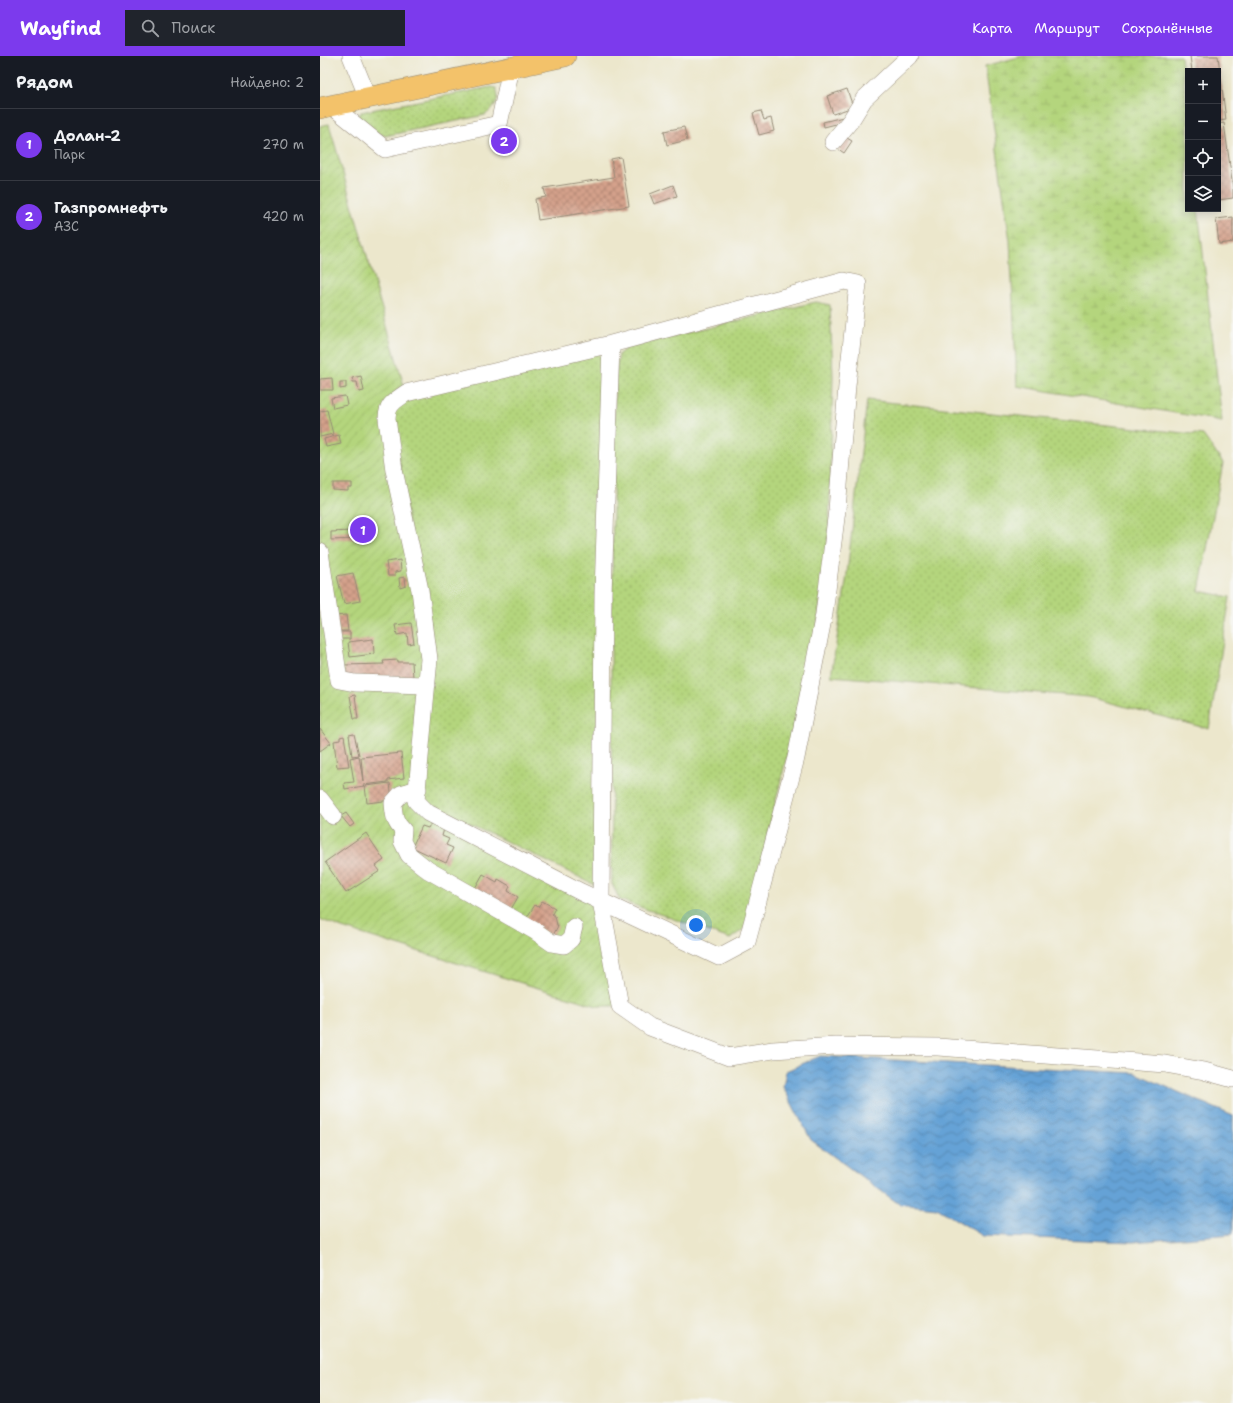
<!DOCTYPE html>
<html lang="ru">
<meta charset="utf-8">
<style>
body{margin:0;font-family:"Shantell Sans",sans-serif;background:#20242c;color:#f1f3f6}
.controls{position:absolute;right:12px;top:12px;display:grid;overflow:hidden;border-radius:0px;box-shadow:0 2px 10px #0003}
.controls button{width:36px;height:36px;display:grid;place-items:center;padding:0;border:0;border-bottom:1px solid #363941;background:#171b24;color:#f1f3f6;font:20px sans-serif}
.you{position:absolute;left:376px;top:869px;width:14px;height:14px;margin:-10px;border:3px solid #fff;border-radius:50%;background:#1a73e8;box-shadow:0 0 0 6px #1a73e833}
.badge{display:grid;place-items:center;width:26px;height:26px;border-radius:50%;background:#7c3aed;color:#fff;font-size:13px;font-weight:700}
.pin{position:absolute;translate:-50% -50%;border:2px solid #fff;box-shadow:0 1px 4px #0006}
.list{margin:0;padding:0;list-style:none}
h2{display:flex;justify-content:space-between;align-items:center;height:52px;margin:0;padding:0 16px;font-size:17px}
h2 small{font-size:13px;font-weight:400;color:#9ea1a6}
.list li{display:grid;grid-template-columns:26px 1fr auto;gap:12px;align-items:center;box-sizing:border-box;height:72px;padding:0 16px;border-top:1px solid #363941}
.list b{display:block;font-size:15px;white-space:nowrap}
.list p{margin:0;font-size:13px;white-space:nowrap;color:#9ea1a6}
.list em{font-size:13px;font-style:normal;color:#9ea1a6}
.icon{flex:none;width:22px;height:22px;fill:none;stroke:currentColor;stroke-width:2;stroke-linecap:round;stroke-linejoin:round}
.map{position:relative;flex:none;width:913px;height:1347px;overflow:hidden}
header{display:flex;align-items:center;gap:24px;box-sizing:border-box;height:56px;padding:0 20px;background:#7c3aed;color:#fff}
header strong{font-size:19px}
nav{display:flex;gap:22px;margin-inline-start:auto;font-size:14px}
.search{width:280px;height:36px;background:#20242c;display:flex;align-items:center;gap:10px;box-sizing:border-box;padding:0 14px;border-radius:0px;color:#9ea1a6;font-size:15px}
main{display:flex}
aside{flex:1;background:#171b24}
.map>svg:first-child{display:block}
.grass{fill:url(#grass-dots);stroke:#78804e}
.wetland{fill:url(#wetland-marsh);stroke:#78804e}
.garden{fill:url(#garden-furrows);stroke:#78804e}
.water{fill:url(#water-waves);stroke:#50667a}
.building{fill:url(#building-cross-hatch)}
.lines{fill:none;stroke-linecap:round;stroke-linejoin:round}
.minor-casing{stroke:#948875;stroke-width:18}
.major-casing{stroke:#948875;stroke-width:22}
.minor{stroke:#fff;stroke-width:17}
.major{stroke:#f3c26a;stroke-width:21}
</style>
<header>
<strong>Wayfind</strong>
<div class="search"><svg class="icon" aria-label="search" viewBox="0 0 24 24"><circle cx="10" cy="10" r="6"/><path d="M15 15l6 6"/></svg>Поиск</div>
<nav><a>Карта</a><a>Маршрут</a><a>Сохранённые</a></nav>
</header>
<main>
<aside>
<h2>Рядом<small>Найдено: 2</small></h2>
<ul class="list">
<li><span class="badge">1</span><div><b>Долан-2</b><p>Парк</p></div><em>270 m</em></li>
<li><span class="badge">2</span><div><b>Газпромнефть</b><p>АЗС</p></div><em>420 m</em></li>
</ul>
</aside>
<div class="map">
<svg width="913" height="1347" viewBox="0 0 913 1347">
<defs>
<pattern id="grass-dots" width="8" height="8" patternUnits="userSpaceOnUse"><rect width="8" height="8" fill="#b4d57d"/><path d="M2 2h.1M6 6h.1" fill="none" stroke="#9cb76c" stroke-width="1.8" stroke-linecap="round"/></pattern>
<pattern id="wetland-marsh" width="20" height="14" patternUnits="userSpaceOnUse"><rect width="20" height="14" fill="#b4d57d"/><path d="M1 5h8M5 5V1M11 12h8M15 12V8" fill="none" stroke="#9cb76c"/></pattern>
<pattern id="garden-furrows" width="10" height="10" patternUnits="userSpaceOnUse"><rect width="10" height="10" fill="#b4d57d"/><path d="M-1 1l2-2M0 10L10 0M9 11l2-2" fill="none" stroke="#9cb76c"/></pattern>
<pattern id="water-waves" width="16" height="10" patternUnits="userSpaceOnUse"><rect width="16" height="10" fill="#65a2d6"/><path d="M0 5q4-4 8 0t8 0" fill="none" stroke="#5484ad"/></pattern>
<pattern id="building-cross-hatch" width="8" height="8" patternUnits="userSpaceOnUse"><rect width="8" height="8" fill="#d4a18b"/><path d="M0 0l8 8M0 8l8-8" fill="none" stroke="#ad8371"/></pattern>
</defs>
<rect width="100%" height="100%" fill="#f6f6f2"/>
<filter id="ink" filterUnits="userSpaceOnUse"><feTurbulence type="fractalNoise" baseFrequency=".025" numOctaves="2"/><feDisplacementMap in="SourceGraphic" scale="8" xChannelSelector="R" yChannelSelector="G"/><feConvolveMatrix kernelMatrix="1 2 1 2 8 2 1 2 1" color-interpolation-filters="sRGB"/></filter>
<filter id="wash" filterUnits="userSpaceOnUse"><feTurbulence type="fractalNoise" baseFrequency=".012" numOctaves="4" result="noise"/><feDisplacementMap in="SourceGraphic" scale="16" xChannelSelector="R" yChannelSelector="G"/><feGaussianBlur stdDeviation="0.9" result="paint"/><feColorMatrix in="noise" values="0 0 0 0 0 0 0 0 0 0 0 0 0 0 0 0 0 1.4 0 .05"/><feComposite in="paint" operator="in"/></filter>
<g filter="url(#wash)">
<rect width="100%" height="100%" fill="#ece7cc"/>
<path class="grass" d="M171,31l5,1c5,12 -2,20 -11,27l-100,21c-9,-3 -23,-12 -27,-20l3,-4z
M496,246l14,3 3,71 -4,153 -13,107 -71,292 -15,11 -110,-39 -8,-16 -1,-241 4,-264 4,-25 9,-7z
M277,295l7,11 -9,523 -171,-84 -34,-387 17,-17z
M547,344l336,35 20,28 -24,128 31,6 -21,132 -120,-32 -258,-21 15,-94z"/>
<path class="wetland" d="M703,0h157l1,1 7,60v92h10l24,212 -205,-35 -7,-145 -25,-175z"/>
<path class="garden" d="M9,68l77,269 -15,11 38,255 -13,142 185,100 19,105h-23l-255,-78 -22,-9v-793z"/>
<path class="water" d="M500,1000l315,17 98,43v118l-100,8 -150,-6 -46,-28 -38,-4 -88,-64 -28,-53 3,-16z"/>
<g id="blocks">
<path class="building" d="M870,0h28l8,64 -8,1v-50h-26z
M527,33l6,18 -20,7 -6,-18z
M441,55l3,9 7,-2 3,13 -15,4 -6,-22z
M523,61l1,5 -20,5 -1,-5z
M904,67l9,65v10l-15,2v-76z
M364,71l3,13 -20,5 -3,-14z
M522,79l10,6 -8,12 -10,-7z
M301,101l8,49 -91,14 -3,-21 11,-2 -2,-9 70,-11 -3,-18z
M353,129l4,11 -23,8 -4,-10z
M913,161v25l-14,2 -3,-25z
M41,320l3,15 -5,1 -2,-10h-4l-1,-4z
M12,322l1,12h-13v-11z
M20,326h6v6l-6,1z
M25,340l2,9 -14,3 -2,-10z
M7,354l6,24 -13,3v-26z
M19,379l2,9 -15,3 -2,-8z
M13,427h19v5h-4v3l-15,-1z
M31,475v4h4v4l-24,1v-8z
M80,504l1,11 -6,1v4h-7l-2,-14z
M33,517l7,28 -16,3 -7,-28z
M85,521l1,9 -6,2 -1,-10z
M26,559l2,16h-9l-5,-15z
M91,567l3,20 -6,1 -1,-11 -10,2 -2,-10z
M17,576h13v7h-13z
M53,583l1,15 -24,3 -2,-15z
M78,604v2h14l1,15h-69v-12l40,-1 -1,-3z
M35,639l3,24h-4l-4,-23z
M0,673l11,14 -11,8z
M34,678l5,21 -7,1 -3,-21z
M24,680l5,30 -12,1 -3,-26 6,-1v-3z
M81,697l3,25 -16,2v2l-25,3 1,1 -19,3 -1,-6 10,-1 -4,-24 9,-2 4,25 -2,-24z
M70,727l2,17 -25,3 -2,-17z
M26,757l8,11 -4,3 -9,-11z
M111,767l13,6 -2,7 7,3 -3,6 7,3 -7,15 -34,-16 10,-21 6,2z
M46,777l18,27 -8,6 4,5 -34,22 -21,-31z
M163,818l14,8 1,-3 12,7 -2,5 10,6 -8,14 -36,-21z
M222,845l13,7 -3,6 3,2 2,9 1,1 -6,11 -27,-17 10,-15 3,2z"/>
</g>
</g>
<g filter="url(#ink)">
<use href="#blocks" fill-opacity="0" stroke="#948875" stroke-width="1"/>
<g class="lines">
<g class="minor-casing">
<path id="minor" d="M31,0l17,42
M12,50l53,43 114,-25 12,-56
M513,86l18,-22 13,-21 46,-43
M524,225l14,3 -11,102 -10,124 -13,104 -28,144 -49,184 -28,15 -138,-65 -153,-79 -12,-12 13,-142 -9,-69 -26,-120 -7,-51c0,-15 8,-18 19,-26l205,-49z
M291,288l-8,250 -2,307 19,105 30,21 79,30 44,-7 63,-4 102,1 227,17 39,7 29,8
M0,496l19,128 16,3 72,2
M98,733l-17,5 -8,9c1,11 1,19 10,27l-1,11 7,14 19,15 107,61 17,12 12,2 7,-6 3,-12
M0,743l13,17"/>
</g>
<g class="major-casing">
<path id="major" d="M0,52l245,-52"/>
</g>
<use href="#minor" class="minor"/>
<use href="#major" class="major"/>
</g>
</g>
</svg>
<div class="controls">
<button>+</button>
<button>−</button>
<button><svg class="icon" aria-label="locate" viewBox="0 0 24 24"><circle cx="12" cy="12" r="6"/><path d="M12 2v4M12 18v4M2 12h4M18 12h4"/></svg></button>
<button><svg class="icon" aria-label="layers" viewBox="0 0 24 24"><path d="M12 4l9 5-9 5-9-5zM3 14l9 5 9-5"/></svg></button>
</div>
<div class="you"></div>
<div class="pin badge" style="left:43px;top:474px">1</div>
<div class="pin badge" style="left:184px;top:85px">2</div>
</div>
</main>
